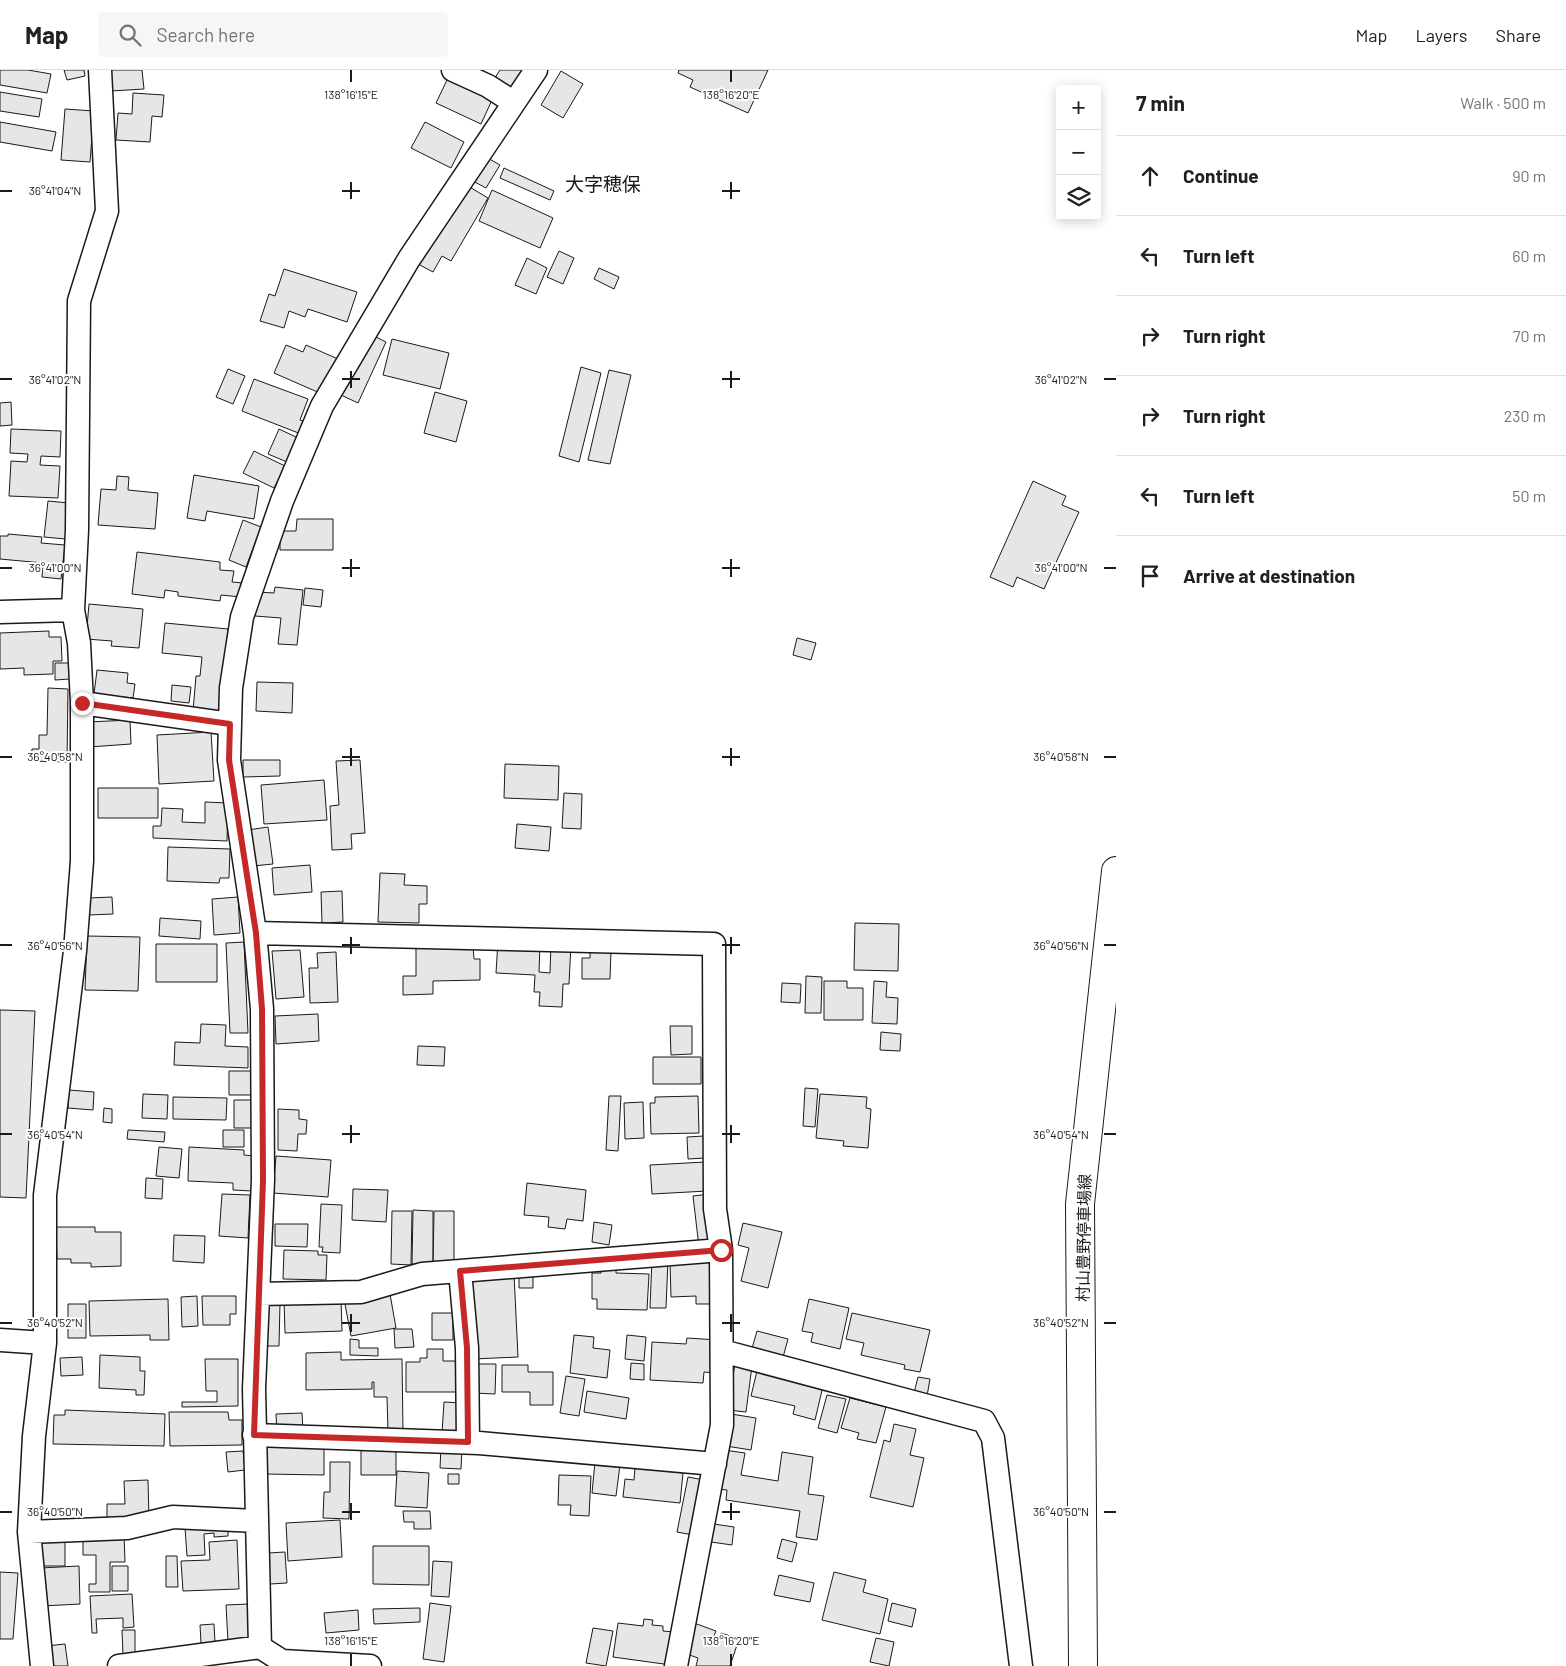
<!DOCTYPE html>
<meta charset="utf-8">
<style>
body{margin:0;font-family:Barlow,"Noto Sans JP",sans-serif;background:#f6f6f6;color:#202124}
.controls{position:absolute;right:15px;top:15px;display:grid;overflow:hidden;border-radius:5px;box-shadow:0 2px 12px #0003}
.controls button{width:45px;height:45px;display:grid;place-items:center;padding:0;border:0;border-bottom:1px solid #e0e0e0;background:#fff;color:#202124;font:25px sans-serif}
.stop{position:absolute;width:15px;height:15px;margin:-11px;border:4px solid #c62828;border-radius:50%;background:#fff}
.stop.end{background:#c62828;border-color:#fff;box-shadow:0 1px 5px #0008}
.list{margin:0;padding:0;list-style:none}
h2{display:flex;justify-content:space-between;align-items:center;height:65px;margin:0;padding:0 20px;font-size:21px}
h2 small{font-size:16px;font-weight:400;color:#757577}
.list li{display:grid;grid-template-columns:32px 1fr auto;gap:15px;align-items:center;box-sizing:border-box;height:80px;padding:0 20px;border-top:1px solid #e0e0e0}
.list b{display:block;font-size:19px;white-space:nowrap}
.list em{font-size:16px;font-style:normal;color:#757577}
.icon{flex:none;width:28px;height:28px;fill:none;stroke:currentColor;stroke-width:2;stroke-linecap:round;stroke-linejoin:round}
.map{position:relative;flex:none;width:1116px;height:1596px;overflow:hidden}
header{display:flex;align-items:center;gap:30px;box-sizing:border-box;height:70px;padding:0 25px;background:#fff;border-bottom:1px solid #e0e0e0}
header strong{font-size:24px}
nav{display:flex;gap:28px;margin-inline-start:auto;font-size:18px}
.search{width:350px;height:45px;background:#f6f6f6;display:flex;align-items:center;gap:12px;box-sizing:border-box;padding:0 18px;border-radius:5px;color:#757577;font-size:19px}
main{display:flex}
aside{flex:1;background:#fff}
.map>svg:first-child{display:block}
.building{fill:#e6e6e6;stroke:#1a1a1a}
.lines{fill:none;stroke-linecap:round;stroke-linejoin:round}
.minor-casing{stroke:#1a1a1a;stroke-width:25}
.major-casing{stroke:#1a1a1a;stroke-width:30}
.minor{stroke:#fff;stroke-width:22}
.major{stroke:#fff;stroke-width:28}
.route{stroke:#c62828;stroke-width:6}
.ticks{fill:none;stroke:#1a1a1a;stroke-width:2}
.labels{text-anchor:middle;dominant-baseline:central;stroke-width:4;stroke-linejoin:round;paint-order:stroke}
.street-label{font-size:16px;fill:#1a1a1a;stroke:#fff}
.quarter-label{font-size:19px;fill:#1a1a1a;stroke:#fff}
.ticks-label{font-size:12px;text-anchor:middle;fill:#1a1a1a;stroke:#fff;stroke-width:4;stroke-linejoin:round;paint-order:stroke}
</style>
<header>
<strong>Map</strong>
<div class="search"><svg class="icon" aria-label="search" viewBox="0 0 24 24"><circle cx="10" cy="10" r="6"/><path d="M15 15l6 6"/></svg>Search here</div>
<nav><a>Map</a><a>Layers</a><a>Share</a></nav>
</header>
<main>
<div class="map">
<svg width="1116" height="1596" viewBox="0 0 1116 1596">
<rect width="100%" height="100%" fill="#fff"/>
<path class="building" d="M0,0h28l23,4 -4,19 -47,-8z
M64,0h20l1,6 -18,4z
M110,0h32l2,19 -33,2z
M500,0h24l-14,22 -17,-11z
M679,0h89l-20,43 -58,-26 3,-7 -15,-7z
M561,1l22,13 -20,34 -22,-13z
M447,10l45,20 -11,24 -45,-21z
M0,22l42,7 -3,18 -39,-6z
M133,23l31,2 -2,22 -10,-1 -2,26 -34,-2 2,-27 14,1z
M65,39l29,2 -4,51 -29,-2z
M0,52l56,10 -4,19 -52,-9z
M425,52l39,20 -13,26 -40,-20z
M486,87l14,8 -14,23 -13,-7z
M504,98l50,23 -4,9 -50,-22z
M463,113l25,15 -37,63 -9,-5 -9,16 -17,-9z
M492,120l61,28 -13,30 -61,-27z
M559,181l15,7 -11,26 -16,-7z
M527,188l20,10 -11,26 -21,-9z
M599,198l20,9 -5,12 -20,-10z
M284,199l73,23 -10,30 -39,-13 -3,8 -16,-6 -5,17 -24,-7 9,-27 6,2z
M370,264l16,8 -28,61 -17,-8z
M392,269l57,14 -9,36 -57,-14z
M286,275l17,7 3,-7 32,14 -16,35 -48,-21z
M581,297l20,6 -22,89 -20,-6z
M228,299l17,7 -12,28 -17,-7z
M609,300l22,5 -21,89 -22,-4z
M254,309l54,20 -8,21 6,2 -5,12 -59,-23z
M435,322l32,9 -11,41 -32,-9z
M11,332l1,23 -12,1v-23z
M11,359l50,2 -1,26 -19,-1 -1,9 20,1 -2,32 -49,-2 2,-35 16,1 1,-8 -18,-1z
M279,359l19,9 -11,24 -19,-8z
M254,381l31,15 -11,22 -31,-15z
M194,405l65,11 -5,33 -47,-8 -2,10 -18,-3z
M117,406l12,1 -1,13 30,3 -3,36 -57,-4 3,-36 15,1z
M1033,411l33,15 -4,9 17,7 -35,77 -27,-12 -4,10 -23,-10z
M48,431l21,2 -3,36 -22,-2z
M297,449h36v31h-53v-19h16z
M243,450l18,7 -15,40 -17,-7z
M8,464l34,3 -1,6 24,2 -4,34 -19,-2 1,-14 -43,-4v-23h8z
M137,482l83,10v8l14,1 -2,11 11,1 -2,14 -20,-2 -1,6 -42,-5v-4l-13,-2 -1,8 -32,-4z
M275,517l28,3 -6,55 -19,-1 3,-26 -26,-2 3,-24 16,1z
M305,518l18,2 -2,17 -18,-2z
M89,534l54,5 -4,39 -28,-2 1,-5 -26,-2z
M165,553l63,6 -8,85 -27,-3 3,-35h4l2,-19 -40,-4z
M49,561v6h12l1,24h-9v13l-29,1v-7l-24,1v-36z
M797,568l19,5 -5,17 -18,-5z
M55,593h14l1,16 -15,1z
M97,600l31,3 -1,10 8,1 -2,14 -39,-4z
M257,612l36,1 -1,30 -36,-2z
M172,615l19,2 -2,16 -18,-2z
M48,618l20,1 -1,73 -36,-1 1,-12h7v-14h8z
M130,650l1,24 -42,3 -1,-25z
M211,662l3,49 -55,3 -2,-49z
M243,690h37v16l-37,1z
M360,690l5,73 -14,1 1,15 -20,1 -2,-44 9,-1 -3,-44z
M505,694l54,2 -1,34 -54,-2z
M324,710l3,40 -63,4 -3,-39z
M98,718h60v30h-60z
M564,723l18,1 -1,35 -19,-1z
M205,732l23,1 -1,38 -74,-3v-12h8l1,-18 21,1 -1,13 23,1z
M517,754l34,3 -2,24 -34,-3z
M268,757l5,37 -20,2 -5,-36z
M168,777l62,2 -1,29h-9l-1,5 -52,-2z
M310,795l2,27 -38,3 -2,-27z
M380,803l25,1 -1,11 23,1v18h-8v19l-41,-1z
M342,821l1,31 -21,1 -1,-31z
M112,827l1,17 -24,1 -1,-17z
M238,827l2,36 -26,2 -2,-36z
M160,848l41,3 -1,18 -41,-3z
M855,853l44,1 -1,47 -44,-1z
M87,866l53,1 -2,54 -53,-1z
M416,870l57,6 1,13h6v21l-47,1v13l-30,1v-19h13z
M498,871l42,3 -1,28 11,1 1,-30 20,1 -2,40h-6l-1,23 -23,-1 1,-14h-6l1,-17 -39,-2z
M244,872l4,91h-18l-4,-90z
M156,874h61v38h-61z
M300,880l4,47 -28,2 -4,-48z
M590,880h21l-1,29h-28v-21h8z
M336,882l2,50 -28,1 -1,-35h9l-1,-15z
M806,906l16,1 -1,36h-16z
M824,911h23v7h16v32h-39z
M874,911l13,1 -1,15 12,1 -1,26 -25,-1z
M782,913l19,1 -1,19 -19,-1z
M0,940l35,1 -9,187 -26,-1z
M318,944l1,27 -43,3 -1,-28z
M201,954l25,1 -1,21 23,1v21l-74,-3 1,-23 25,1z
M670,956h22v28l-21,1z
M881,962l20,2 -1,17 -20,-1z
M418,976l27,1 -1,19 -27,-1z
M653,987h48v27h-48z
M229,1001h24l-1,24h-23z
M805,1018l13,1 -3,38 -12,-1z
M69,1020l25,2 -1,18 -25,-2z
M143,1024l25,1 -1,24 -25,-1z
M820,1024l47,3 -1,11 5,1 -3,39 -25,-2 1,-5 -28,-3z
M609,1026h12l-3,55 -12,-1z
M698,1026l1,37 -48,1 -1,-31h5v-6z
M173,1027l54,1 -1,22 -53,-1z
M234,1030h21v28h-21z
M643,1032l1,36 -19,1 -1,-36z
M104,1038l8,1v14l-9,-1z
M278,1039l21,1v9l8,1 -1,14h-8l-1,17 -19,-1z
M128,1060l37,2 -1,10 -37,-3z
M223,1060h21v17h-21z
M704,1066l1,22 -17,1 -1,-22z
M159,1077l23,2 -3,29 -23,-2z
M189,1077l55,3v5l10,1 -2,35 -19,-1v-7l-45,-2z
M276,1086l55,4 -3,37 -55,-4z
M705,1092l2,29 -55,3 -2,-29z
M146,1108l17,1 -1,20 -17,-1z
M527,1113l59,7 -3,31 -16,-2 -2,10 -17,-2 1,-10 -25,-2z
M353,1119l35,1 -2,32 -34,-2z
M222,1124l28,1 -2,43 -29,-2z
M710,1124l6,52 -17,1 -6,-51z
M321,1134l21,1 -2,48 -18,-1 1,-5h-4z
M413,1140l20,1v53h-21z
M392,1141h20l-1,54 -20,-1z
M434,1141h20v54l-21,-1z
M594,1152l18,3 -3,20 -17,-3z
M743,1153l39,9 -14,56 -27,-7 8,-33 -11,-3z
M275,1154h33l-1,23 -32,-1z
M56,1157h39v5h26v34l-30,1v-4h-20v-4h-14z
M174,1165l31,1 -1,27 -31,-2z
M284,1180l34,1v4h9l-1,25 -43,-1z
M652,1189l16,1 -2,48h-16z
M717,1190l1,44h-22v-8l-25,1 -1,-35z
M602,1195h14v8l33,1 -2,36 -50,-1v-10h-5v-26h9z
M519,1203h14v15h-14z
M514,1204l4,83 -45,2 -3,-83z
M390,1224l6,34 -45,8 -7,-37z
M197,1226l1,30 -16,1 -1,-30z
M202,1226h34v18h-6v11h-27z
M341,1228l1,33 -57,2 -1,-33z
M168,1229l1,41h-19v-5l-60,1 -1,-35z
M809,1229l40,9 -9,41 -29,-7 2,-9 -11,-2z
M267,1233h13l-1,43h-12z
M68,1234h18v34h-18z
M432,1243h21v27h-21z
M852,1243l78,17 -10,42 -16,-3 1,-4 -44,-10 3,-12 -18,-4z
M394,1259h18l2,18 -19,1z
M757,1261l31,8 -6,22 -31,-9z
M574,1265l20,2 -1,11 17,2 -3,28 -37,-5z
M627,1265l19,2 -2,24 -19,-2z
M687,1268l31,2 -2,33 -12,-1 -1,11 -53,-3 2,-38 34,2z
M350,1269l9,1v8h19v8l-28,-1z
M427,1279h16v12h13v31h-50v-30h14v-4h7z
M341,1282v8l61,-1 1,72h-15l-1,-34h-13v-15h-2v7l-66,1v-37z
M100,1285l40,2v14h5l-1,24h-8v-5l-37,-2z
M82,1287l1,18 -22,1 -1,-18z
M205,1289h33v47l-56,1v-5h35v-11h-11z
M631,1293l13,1v16l-14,-1z
M735,1293l17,3 -6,46 -18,-2z
M474,1294h22l-1,30 -22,-1z
M502,1295h26v7h25v33h-23v-13h-28z
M757,1301l66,15 -8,34 -22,-6 2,-8 -44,-10z
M566,1306l19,3 -6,37 -19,-3z
M918,1307l12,2 -3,17 -13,-3z
M587,1321l42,7 -3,21 -42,-7z
M827,1325l19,4 -9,34 -19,-5z
M850,1328l36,9 -10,36 -19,-4 2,-6 -18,-5z
M444,1332l19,1 -2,31 -19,-1z
M65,1340l100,4 -1,32 -111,-2 1,-29h11z
M169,1342h59l1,8h13v25l-72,1z
M302,1343l1,18 -26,2 -1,-19z
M731,1344l25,4 -5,32 -25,-4z
M894,1354l22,5 -6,26 14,3 -11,49 -43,-10 14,-57 6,2z
M265,1373h59v32l-59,-1z
M361,1375h35v30h-35z
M441,1377l21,2 -1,20 -21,-1z
M724,1380l21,3 -4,22 37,6 4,-29 31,5 -5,37 16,2 -7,44 -21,-3 4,-26 -74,-11 1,-10 -9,-1z
M243,1381l2,19 -17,2 -2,-20z
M330,1392h20l-1,57 -26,-1 1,-26h6z
M595,1392l25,3 -4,31 -24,-3z
M635,1398l48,5 -3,30 -57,-6 2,-18 9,1z
M397,1401l32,2 -2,35 -32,-2z
M448,1404h11v10h-11z
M559,1405l32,1 -2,40 -19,-1 1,-10h-13z
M688,1407l16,3 -11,55 -16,-3z
M148,1410l1,39 -42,1v-16h18l-1,-23z
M403,1441h27l1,18h-17v-7h-10z
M340,1450l2,37 -54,4 -2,-38z
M714,1454l20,3 -2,18 -21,-3z
M228,1456v10l-14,1v-4l-10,1 1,21 -18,1 -2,-28z
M124,1464l1,28h-15v30h-21v-8h7v-29h-13v-20z
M39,1468l26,3v25h-25z
M782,1469l15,4 -5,19 -15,-4z
M237,1470l2,49 -56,2 -2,-30 29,-1 -1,-18z
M373,1476h56v39l-56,-1z
M285,1482l2,31 -17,1 -2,-31z
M166,1486h11l1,31h-12z
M433,1491l19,1 -3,35 -18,-1z
M79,1496l1,38 -38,2 -2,-38z
M112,1496h16v25h-16z
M0,1502l18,1 -5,66h-13z
M834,1502l32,8 -3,12 25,7 -8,35 -58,-14z
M779,1505l35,8 -4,19 -36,-7z
M132,1524l2,33 -11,1v-10l-27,1 1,14h-5l-2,-37z
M430,1533l21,3 -7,56 -21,-3z
M892,1533l24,6 -4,18 -24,-6z
M249,1534l2,37 -23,1 -2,-37z
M420,1538v14l-46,2 -1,-15z
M358,1540l1,20 -33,3 -2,-20z
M644,1549l9,1 -1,5 11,1v5l12,1 -4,33 -58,-8 5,-34 25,3z
M694,1553l22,8 -3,7 6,2 2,-7 18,6 -9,27h-34l2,-8 -14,-5z
M214,1554l1,19h-14l-1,-18z
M593,1558l20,3 -7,35 -20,-3z
M122,1560h13v24l-12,1z
M876,1568l18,4 -5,24 -19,-4z
M65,1574l3,22h-19l-3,-20z"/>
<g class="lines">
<g class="minor-casing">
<path id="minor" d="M453,0l35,16 25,16
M0,542l73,-2
M82,633l148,21
M255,863l459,11 1,265 6,41 1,175 -46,241
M460,1201l7,77 1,94
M258,1224l103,-2 61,-18 299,-24
M0,1270l45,3
M722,1281l262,70 9,17 28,228
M254,1365l225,8 236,21
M29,1462l98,-4 46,-11 84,4
M42,1596l-13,-134 5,-96 11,-93v-148l30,-244 7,-90v-158l-3,-60 -6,-33 4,-80 2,-229 28,-90 -7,-141
M119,1596l141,-19
M370,1596l-88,-5 -22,-14 -6,-258 9,-209 -1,-171 -7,-76 -26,-173 2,-72 11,-71 40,-116 40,-95 87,-147 127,-189"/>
</g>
<g class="major-casing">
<path id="major" d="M1083,1596l-3,-462 36,-333"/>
</g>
<use href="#minor" class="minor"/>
<use href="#major" class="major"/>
</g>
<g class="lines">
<path class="route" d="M82,633l148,21 -1,36 27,173 6,76 1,171 -9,255 214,7 -1,-94 -7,-77 261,-21"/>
</g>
<path class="ticks" d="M351,0v12M731,0v12M351,112v17M731,112v17M0,121h12M342,121h18M722,121h18M351,301v17M731,301v17M0,309h12M342,309h18M722,309h18M1104,309h12M351,489v18M731,489v18M0,498h12M342,498h18M722,498h18M1104,498h12M351,678v18M731,678v18M0,687h12M342,687h18M722,687h18M1104,687h12M351,867v17M731,867v17M0,875h12M342,875h18M722,875h18M1104,875h12M351,1055v18M731,1055v18M0,1064h12M342,1064h18M722,1064h18M1104,1064h12M351,1244v18M731,1244v18M0,1253h12M342,1253h18M722,1253h18M1104,1253h12M351,1433v17M731,1433v17M0,1442h12M342,1442h18M722,1442h18M1104,1442h12M351,1584v12M731,1584v12"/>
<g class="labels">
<g class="street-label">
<text transform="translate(1083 1168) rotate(-89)">村山豊野停車場線</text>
</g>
<g class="quarter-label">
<text x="603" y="113">大字穂保</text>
</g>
</g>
<g class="ticks-label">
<text x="351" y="29">138°16'15"E</text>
<text x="731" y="29">138°16'20"E</text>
<text x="55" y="125">36°41'04"N</text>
<text x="55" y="314">36°41'02"N</text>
<text x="1061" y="314">36°41'02"N</text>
<text x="55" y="502">36°41'00"N</text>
<text x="1061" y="502">36°41'00"N</text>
<text x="55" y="691">36°40'58"N</text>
<text x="1061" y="691">36°40'58"N</text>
<text x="55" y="880">36°40'56"N</text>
<text x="1061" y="880">36°40'56"N</text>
<text x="55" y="1069">36°40'54"N</text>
<text x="1061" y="1069">36°40'54"N</text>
<text x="55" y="1257">36°40'52"N</text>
<text x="1061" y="1257">36°40'52"N</text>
<text x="55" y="1446">36°40'50"N</text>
<text x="1061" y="1446">36°40'50"N</text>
<text x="351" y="1575">138°16'15"E</text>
<text x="731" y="1575">138°16'20"E</text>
</g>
</svg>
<div class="controls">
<button>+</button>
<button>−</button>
<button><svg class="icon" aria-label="layers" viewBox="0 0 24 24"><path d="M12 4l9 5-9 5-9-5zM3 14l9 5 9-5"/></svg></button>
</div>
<div class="stop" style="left:721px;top:1180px"></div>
<div class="stop end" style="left:82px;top:633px"></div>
</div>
<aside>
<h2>7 min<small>Walk · 500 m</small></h2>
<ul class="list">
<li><svg class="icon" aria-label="ahead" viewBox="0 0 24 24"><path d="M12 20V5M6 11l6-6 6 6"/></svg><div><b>Continue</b></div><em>90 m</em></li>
<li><svg class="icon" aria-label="left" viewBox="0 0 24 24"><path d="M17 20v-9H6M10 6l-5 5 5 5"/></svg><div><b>Turn left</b></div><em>60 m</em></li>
<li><svg class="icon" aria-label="right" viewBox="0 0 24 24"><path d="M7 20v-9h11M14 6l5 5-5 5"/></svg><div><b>Turn right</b></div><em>70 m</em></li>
<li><svg class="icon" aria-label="right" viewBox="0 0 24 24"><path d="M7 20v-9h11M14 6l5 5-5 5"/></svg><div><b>Turn right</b></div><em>230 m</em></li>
<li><svg class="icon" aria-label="left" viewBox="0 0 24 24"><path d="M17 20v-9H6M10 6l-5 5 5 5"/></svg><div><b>Turn left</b></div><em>50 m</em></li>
<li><svg class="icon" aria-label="arrive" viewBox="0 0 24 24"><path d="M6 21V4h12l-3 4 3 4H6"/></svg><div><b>Arrive at destination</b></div></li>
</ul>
</aside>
</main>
